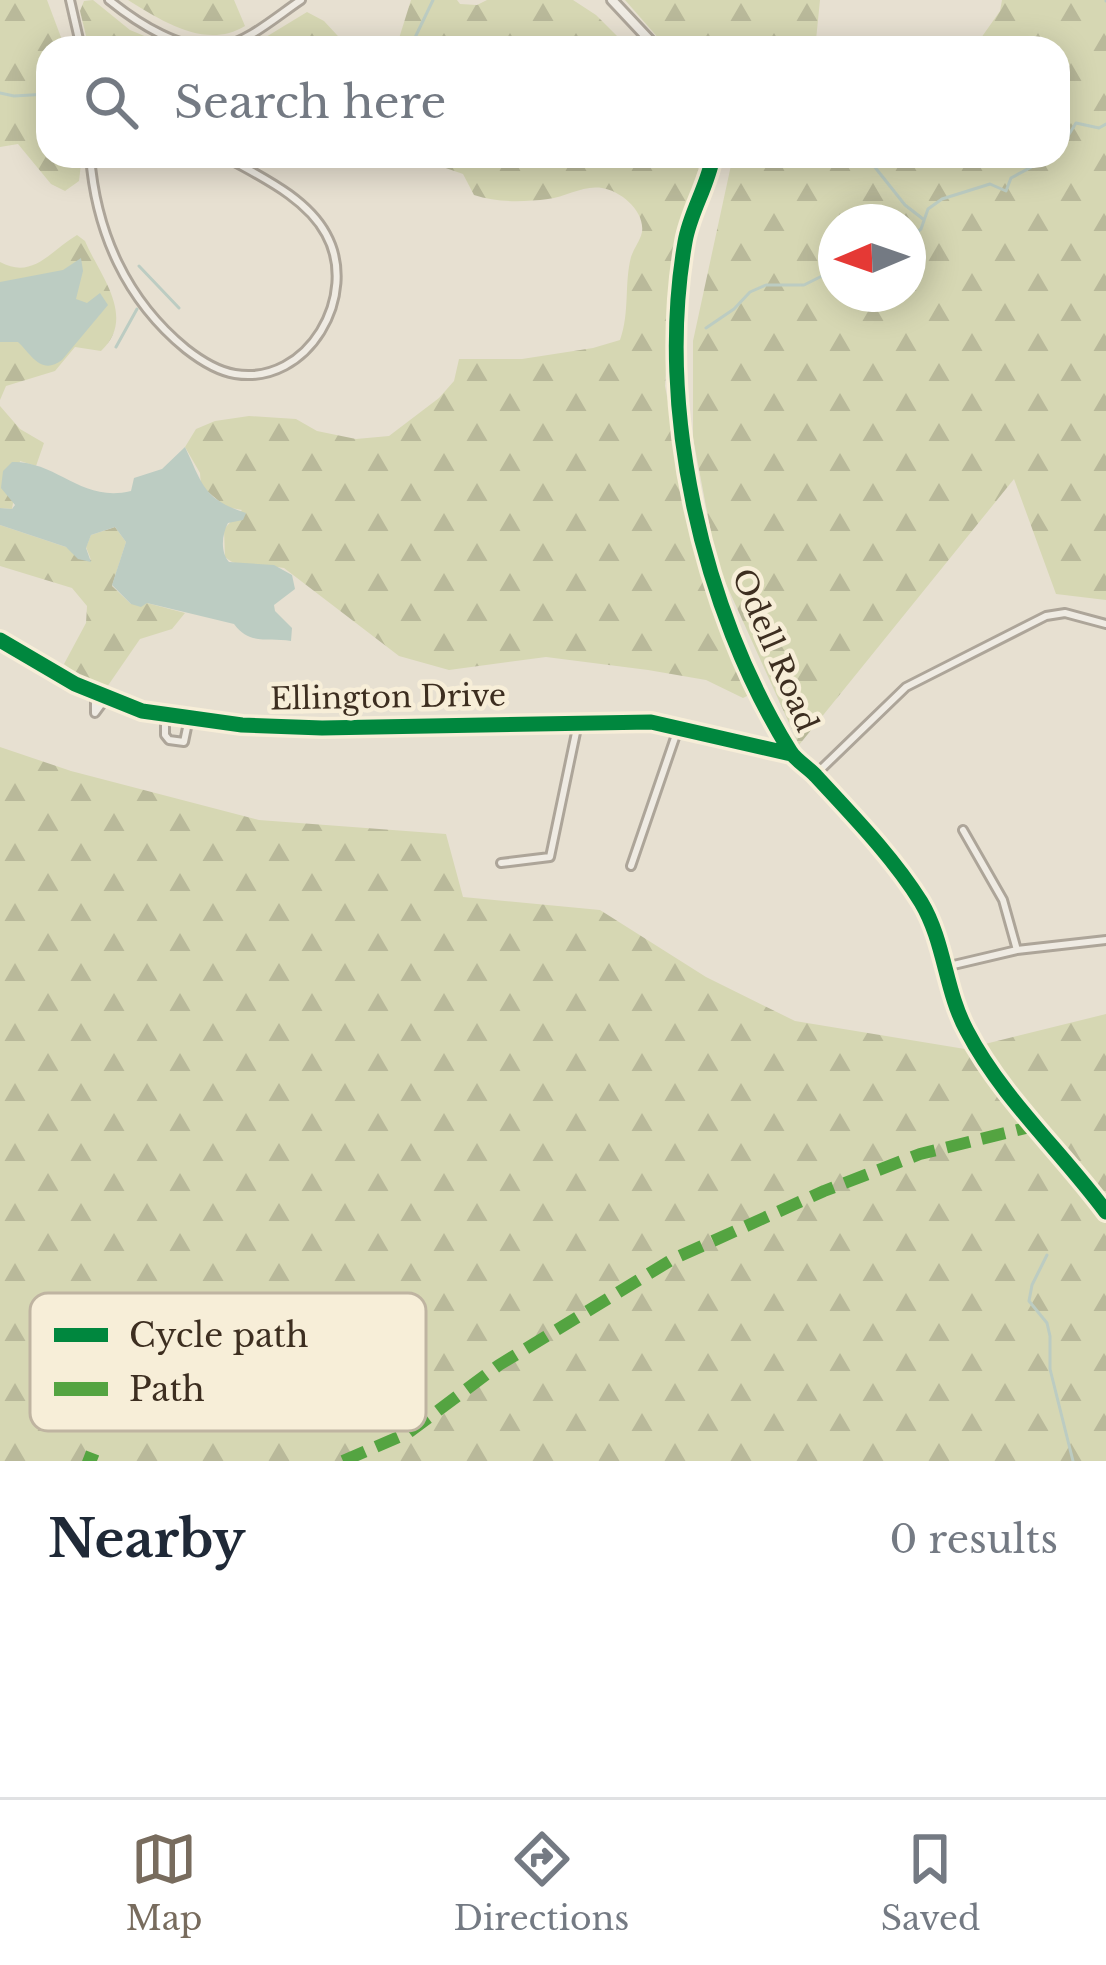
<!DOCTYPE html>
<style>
body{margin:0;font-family:"Libre Baskerville",serif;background:#f6f6f7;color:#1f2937}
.compass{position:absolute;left:818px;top:204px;width:108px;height:108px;border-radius:50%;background:#fff;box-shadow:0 6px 30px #0003;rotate:268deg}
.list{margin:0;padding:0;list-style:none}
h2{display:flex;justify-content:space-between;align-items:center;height:156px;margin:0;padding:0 48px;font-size:51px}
h2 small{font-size:39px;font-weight:400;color:#747a83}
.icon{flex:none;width:66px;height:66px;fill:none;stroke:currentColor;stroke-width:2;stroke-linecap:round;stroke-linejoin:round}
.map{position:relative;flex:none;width:1106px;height:1461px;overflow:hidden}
.search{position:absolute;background:#fff;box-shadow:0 6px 30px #0003;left:36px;right:36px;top:36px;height:132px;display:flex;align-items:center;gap:30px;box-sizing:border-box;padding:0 42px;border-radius:36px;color:#747a83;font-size:45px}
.sheet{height:336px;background:#fff}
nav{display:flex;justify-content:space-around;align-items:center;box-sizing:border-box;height:168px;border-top:3px solid #e0e1e3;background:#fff;font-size:33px;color:#747a83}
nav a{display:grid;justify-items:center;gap:6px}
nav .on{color:#786c5e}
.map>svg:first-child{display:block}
.forest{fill:url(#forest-firs);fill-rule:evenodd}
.water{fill:#bcccc2}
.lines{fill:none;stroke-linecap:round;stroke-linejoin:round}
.stream{stroke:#bcccc2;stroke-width:3}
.minor-casing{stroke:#ada599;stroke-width:12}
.tertiary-casing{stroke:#ada599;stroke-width:14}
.minor{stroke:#efebe3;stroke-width:6}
.tertiary{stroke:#efebe3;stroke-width:8}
.quiet{stroke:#54a441;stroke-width:12;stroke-dasharray:24 12;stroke-linecap:butt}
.cycleway-casing{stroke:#f7eed8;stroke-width:22}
.cycleway{stroke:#00873e;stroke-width:15}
.labels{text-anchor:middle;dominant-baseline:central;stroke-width:9;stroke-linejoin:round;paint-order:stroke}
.street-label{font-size:30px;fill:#3d2e20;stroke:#f7eed8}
.key{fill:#f7eed8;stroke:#bfb4a1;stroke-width:3}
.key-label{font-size:33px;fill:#3d2e20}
</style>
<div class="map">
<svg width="1106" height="1461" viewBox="0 0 1106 1461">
<defs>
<pattern id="forest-firs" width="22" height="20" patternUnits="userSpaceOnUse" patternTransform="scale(3)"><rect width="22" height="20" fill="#d6d7b3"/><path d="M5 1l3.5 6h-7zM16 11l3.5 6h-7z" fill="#b9b99a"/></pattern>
</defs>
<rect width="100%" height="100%" fill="#e7e0d1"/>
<path class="forest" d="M0,0h47l18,48h-17v108h34l-3,25 -14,10 -14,-7 -33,-40 -18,3z
M93,0l37,30 43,18h-84l-9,-37 4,-10z
M128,0h106l11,26c-39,24 -83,-5 -117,-26z
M411,0h46l3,4 17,1 10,-5h86l23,15 33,33h-233z
M625,0h195l-4,40 -19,8h-130z
M1002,0h104v600l-50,-6 -42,-115 -215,266 -82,-181 -24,-126v-97l40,-185h325v-108h-84l26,-37zM836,222h72v72h-72z
M307,12l17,9 25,27h-101z
M411,156h294l-35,146 -5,84 38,196 48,112 -8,4 -37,-18 -58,-10 -102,-13 -97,13 -50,-14 -115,-88c-19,-4 -44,3 -59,-11l-1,-28 18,-19 -16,-3 -25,-21 -1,-13 -15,-26 11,-18 19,-8 34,-5 47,3 21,12 39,8 33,-3 50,-38 15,-17 5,-22h63l71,-11 27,-8c10,-28 4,-56 11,-83 3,-9 9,-16 11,-25 3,-21 -21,-41 -40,-44 -19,-3 -36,9 -54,11 -24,3 -51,4 -74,-4l-11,-21z
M77,235l8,6c15,35 52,76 16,110l-26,-4 -20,24 -49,15 -6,14v-138c33,18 50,-11 77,-27z
M0,406l20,23 24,14 -8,23 -16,-5 -8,48 -12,-1z
M0,525l66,22 25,13 -5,-13 5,-12 24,-8 11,15 -14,44 19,18 16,-1 38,10 -13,16 -32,10 -33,48 -21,-6 -22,-17 22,-41 1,-17 -15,-18 -72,-22z
M0,747l71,24 188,49 187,14 17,63 137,13 106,67 89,44 170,28 141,-35v447h-1106z"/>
<path class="water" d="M81,258l2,13 -7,28 11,4 13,-10 8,12 -46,55c-21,16 -31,-6 -44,-18h-18v-60l63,-12z
M185,447c18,38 18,52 61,66l-3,7 -15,3c-6,11 -8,29 1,39l45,3 18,10 3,14 -21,16 1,6 17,17 -1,13c-22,-4 -41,5 -57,-17l-87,-21 -6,4 -10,-3 -19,-19 14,-43 -11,-15 -24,8 -5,13 5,14 -13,-3 -12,-12 -66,-22v-17l12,1 3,-4 -14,-17 2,-17 9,-9c46,-1 69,41 119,29l3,-13 28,-9z"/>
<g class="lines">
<path class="stream" d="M1106,0v1
M271,45l2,3
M410,48l23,-48
M0,93l14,3 34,-2
M1058,152l18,-29 23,5 7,-4
M866,156l39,49 18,14
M727,163l18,-7
M908,239l13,-10 7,-20 14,-10 48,-15 16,7 5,-13 41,-22
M139,266l40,42
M706,328l28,-19 16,-17 16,-7h38l32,-16
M116,347l21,-38
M1047,1255l-15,30 -3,16 18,22 3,13v33l23,92"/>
<g class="minor-casing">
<path id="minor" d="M70,0l11,48
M109,0c27,22 74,53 111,47 28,-5 57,-31 81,-47
M90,156c6,76 36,144 96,193 14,11 31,22 49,25 73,12 125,-79 91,-140 -20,-37 -67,-58 -102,-78
M95,694v19l11,-15
M165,715v20l4,5 15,2 5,-24
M815,775l91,-88 140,-71 19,-3 41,11
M963,830l40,70 14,50
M501,863l49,-6 28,-134
M631,866l48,-140
M945,967l72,-17 89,-10"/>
</g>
<g class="tertiary-casing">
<path id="tertiary" d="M612,0l45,48
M713,156c-5,30 -23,56 -28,86 -29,166 17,367 105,509 5,9 19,17 26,25 36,39 77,81 105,126 24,40 24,89 46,129 35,67 94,120 139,181
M0,640l75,44 67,27 100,14 80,3 329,-6 138,32"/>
</g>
<use href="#minor" class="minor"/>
<use href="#tertiary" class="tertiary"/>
<path class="quiet" d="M84,1456l13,5
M343,1461l65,-28 91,-68 174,-106 151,-68 96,-37 114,-28"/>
<g class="cycleway-casing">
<path id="cycleway" d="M713,156c-5,30 -23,56 -28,86 -29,166 17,367 105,509 5,9 19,17 26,25 36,39 77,81 105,126 24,40 24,89 46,129 35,67 94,120 139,181
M0,640l75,44 67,27 100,14 80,3 329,-6 140,32"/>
</g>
<use href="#cycleway" class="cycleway"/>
</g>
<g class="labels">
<g class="street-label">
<text transform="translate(775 650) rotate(67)">Odell Road</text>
<text transform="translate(388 697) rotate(-1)">Ellington Drive</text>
</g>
</g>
<rect x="30" y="1293" width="396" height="138" rx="18" class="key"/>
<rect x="54" y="1328" width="54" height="14" fill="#00873e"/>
<rect x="54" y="1382" width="54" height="14" fill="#54a441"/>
<g class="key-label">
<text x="129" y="1347">Cycle path</text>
<text x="129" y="1401">Path</text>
</g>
</svg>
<svg class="compass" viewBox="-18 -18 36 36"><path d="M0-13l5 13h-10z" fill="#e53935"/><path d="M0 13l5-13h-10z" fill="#747a83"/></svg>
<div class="search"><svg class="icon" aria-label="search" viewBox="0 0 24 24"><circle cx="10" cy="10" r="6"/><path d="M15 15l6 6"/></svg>Search here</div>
</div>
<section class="sheet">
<h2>Nearby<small>0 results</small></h2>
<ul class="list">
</ul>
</section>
<nav>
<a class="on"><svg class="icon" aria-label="map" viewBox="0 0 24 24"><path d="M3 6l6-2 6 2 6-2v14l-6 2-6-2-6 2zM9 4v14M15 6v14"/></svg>Map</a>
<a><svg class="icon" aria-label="directions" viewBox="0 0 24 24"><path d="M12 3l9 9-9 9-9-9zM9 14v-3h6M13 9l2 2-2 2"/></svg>Directions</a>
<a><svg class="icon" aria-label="saved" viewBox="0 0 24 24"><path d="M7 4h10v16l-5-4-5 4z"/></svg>Saved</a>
</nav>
